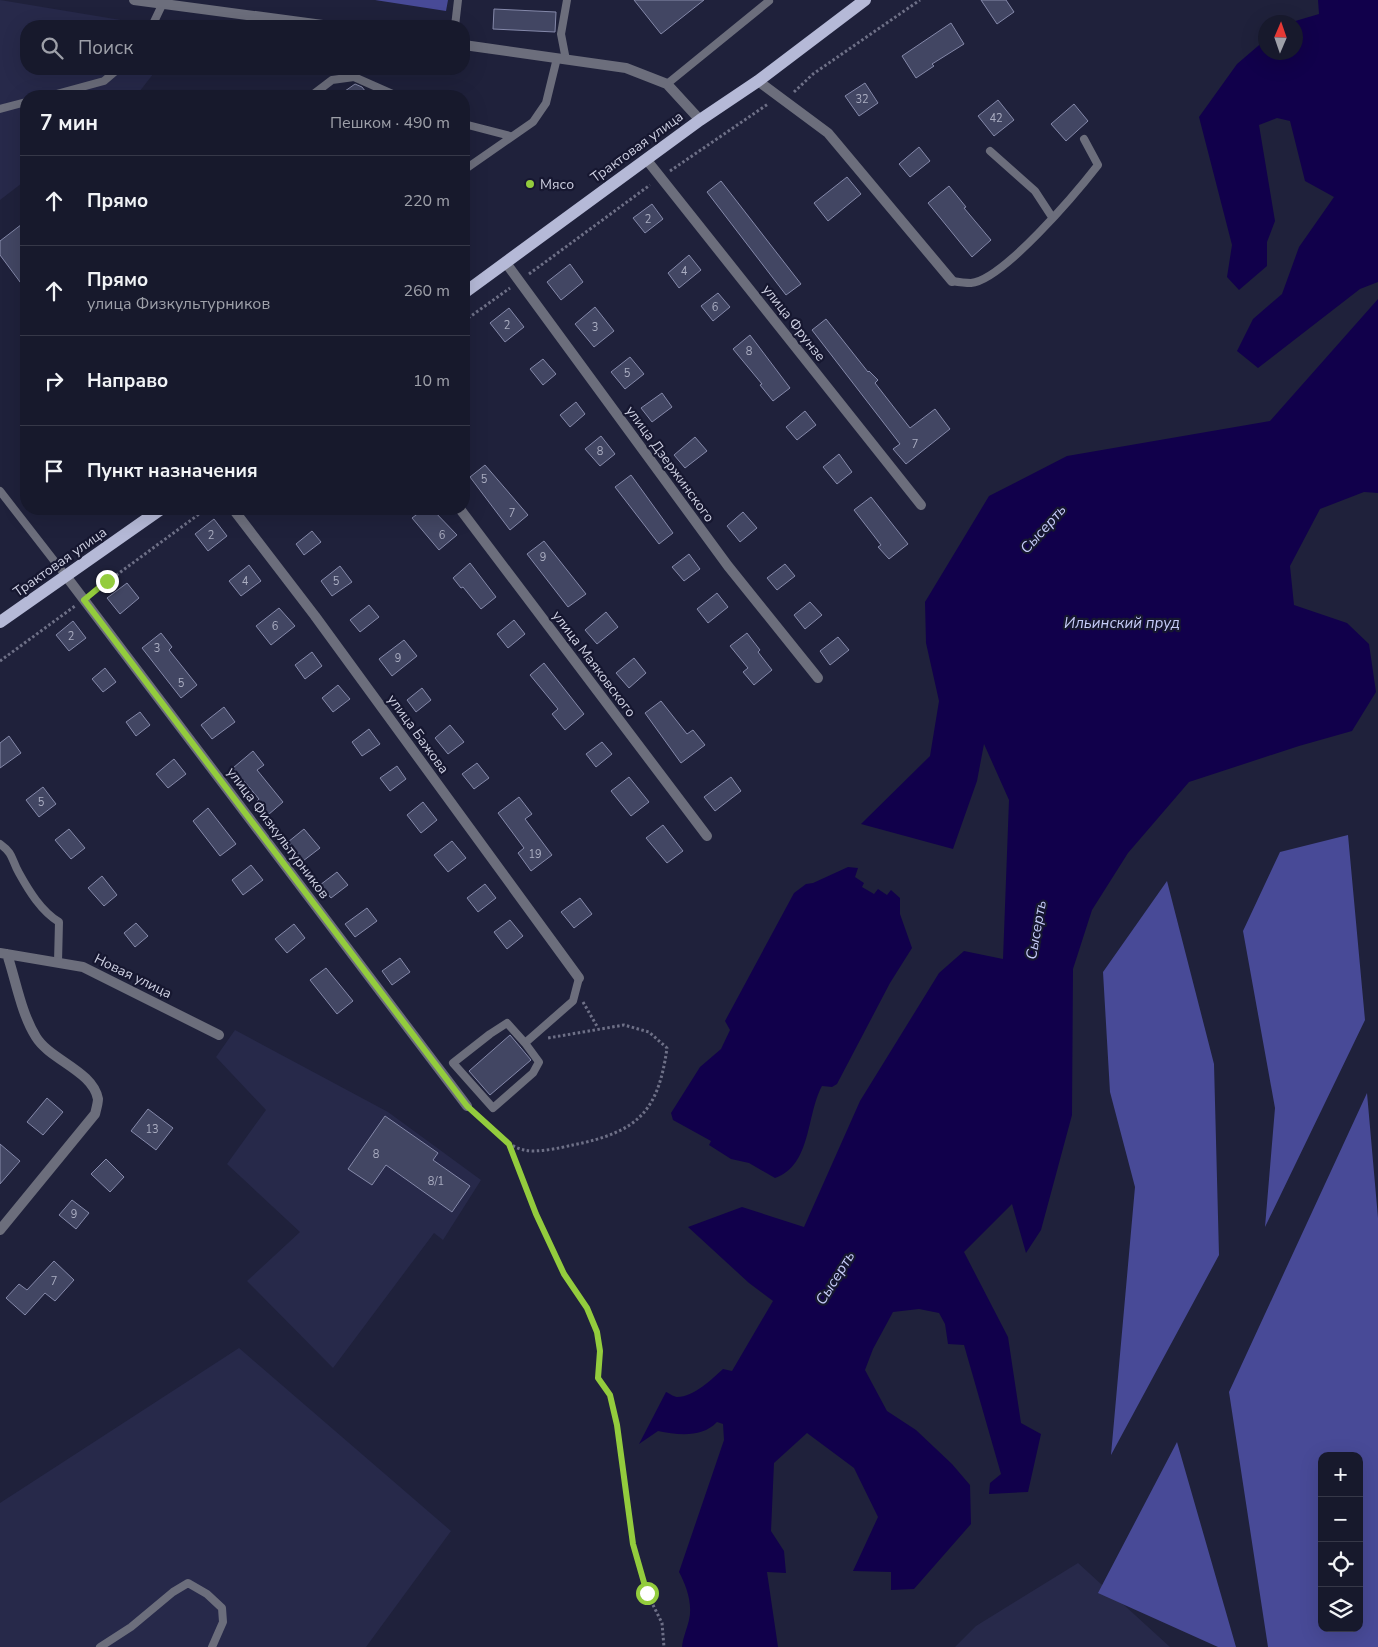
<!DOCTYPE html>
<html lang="ru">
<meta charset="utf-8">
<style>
body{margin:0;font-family:"Nunito Sans",sans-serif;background:#202234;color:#f1f3f6}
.controls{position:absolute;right:15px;bottom:15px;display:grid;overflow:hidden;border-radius:10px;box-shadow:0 5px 20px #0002}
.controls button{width:45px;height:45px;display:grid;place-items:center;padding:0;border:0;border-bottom:1px solid #363848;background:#17192c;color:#f1f3f6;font:25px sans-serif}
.compass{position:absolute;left:1258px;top:15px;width:45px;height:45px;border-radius:50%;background:#17192c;box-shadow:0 5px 20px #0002;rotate:2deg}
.stop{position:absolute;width:15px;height:15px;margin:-11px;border:4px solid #93cc3d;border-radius:50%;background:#fff}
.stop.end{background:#93cc3d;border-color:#fff;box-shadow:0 1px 5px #0008}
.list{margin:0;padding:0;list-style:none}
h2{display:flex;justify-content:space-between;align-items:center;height:65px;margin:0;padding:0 20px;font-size:21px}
h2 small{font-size:16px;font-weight:400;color:#9ea0a9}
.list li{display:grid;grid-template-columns:32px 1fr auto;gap:15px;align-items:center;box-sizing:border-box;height:90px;padding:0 20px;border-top:1px solid #363848}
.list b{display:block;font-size:19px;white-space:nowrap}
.list p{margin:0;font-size:16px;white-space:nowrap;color:#9ea0a9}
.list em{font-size:16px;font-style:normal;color:#9ea0a9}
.icon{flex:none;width:28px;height:28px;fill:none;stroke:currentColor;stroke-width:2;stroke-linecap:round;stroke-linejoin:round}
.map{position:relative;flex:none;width:1378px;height:1647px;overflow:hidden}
.search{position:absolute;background:#17192c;box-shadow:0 5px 20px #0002;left:20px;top:20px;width:450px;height:55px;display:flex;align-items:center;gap:12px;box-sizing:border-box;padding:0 18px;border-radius:20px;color:#9ea0a9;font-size:19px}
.panel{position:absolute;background:#17192c;box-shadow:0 5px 20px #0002;left:20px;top:90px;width:450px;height:425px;border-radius:20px}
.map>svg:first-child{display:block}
.built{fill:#27294a}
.forest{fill:#484a97;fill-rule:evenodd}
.water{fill:#11004b}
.building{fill:#424663;stroke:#8589aa}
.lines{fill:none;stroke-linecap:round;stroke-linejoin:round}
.path{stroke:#6e7087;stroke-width:3;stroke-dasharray:2.5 2.5;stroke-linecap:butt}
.service{stroke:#6c6e7c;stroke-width:8}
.minor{stroke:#6c6e7c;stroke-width:10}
.tertiary{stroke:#6c6e7c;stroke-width:10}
.primary{stroke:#b5b9d7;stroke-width:12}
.route{stroke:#93cc3d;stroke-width:6}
.poi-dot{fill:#93cc3d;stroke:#161730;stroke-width:2}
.labels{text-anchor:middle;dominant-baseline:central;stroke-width:4.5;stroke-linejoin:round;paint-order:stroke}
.number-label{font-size:11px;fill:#abaec2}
.street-label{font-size:14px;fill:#ced0e2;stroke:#161730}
.poi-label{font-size:14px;fill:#ced0e2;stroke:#161730;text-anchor:start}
.water-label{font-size:15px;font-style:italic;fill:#c6ccf8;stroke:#161730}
</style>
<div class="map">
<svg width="1378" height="1647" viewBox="0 0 1378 1647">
<rect width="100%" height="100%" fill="#1f213b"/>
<path class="built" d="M0,0l157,26h-131v43h131l-21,27h-110v84l-26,20z
M235,1030l153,82 93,68 -38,60 -9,-7 -101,135 -86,-87 53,-49 -73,-68 39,-54 -50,-53z
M239,1348l212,183 -85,116h-366v-144z
M1078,1563l92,84h-215l21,-21z"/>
<path class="forest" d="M375,0h73l-2,11z
M1348,835l17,185 -100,207 10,-119 -32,-177 37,-79z
M1167,881l47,183 5,191 -108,200 24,-268 -25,-95 -7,-120z
M1367,1093l11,125v429h-110l-39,-255zM1322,1456h37v172h-37z
M1177,1442l59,205h-18l-120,-54z"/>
<path class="water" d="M1318,0h60v282l-18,7 -102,79 -21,-17 16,-32 29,-25 17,-47 35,-50 -29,-16 -15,-60 -13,-3 -18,7 16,96 -8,21v24l-28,24 -12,-13 5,-32 -33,-128 38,-53 28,-24 1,12h30v-30h-4l27,-8z
M1378,299v194l-14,-1 -44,17 -30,57 4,39 53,18 22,21 7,48 -24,39 -53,15 -110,36 -61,71 -36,57 -19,59 -1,146 -31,115 -15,23 -14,-49 -48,48 44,85 13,86 20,11 -13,58 -39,2 1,-11 11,-9 -37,-129 -16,-1 -3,-20 -6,-11 -20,-4 -26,3 -20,37 -8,21 22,41 29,19 36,34 18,21 1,39 -57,65 -23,1v-18l-38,-1 25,-54 -24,-49 -47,-35 -33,30 -3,68 13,20 2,22 -19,-1 11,75h-96c1,-10 5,-18 7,-27 4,-16 -3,-35 -10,-48l45,-132 -1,-16 -6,-2c-15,16 -39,13 -59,9l-19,13 27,-52c3,1 8,5 11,5 17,0 35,-18 46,-28l9,2 41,-70 -24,-18 -61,-56 54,-20 62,20 56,-126 79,-128 25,-22 39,8 6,-159 -25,-56 -7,37 -24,68 -92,-25 69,-68 9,-55 -13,-58 -1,-41 64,-106 78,-40 203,-35z
M848,867l10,1 -3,9 9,6 -2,4 12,7 4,-5 9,6 4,-5 9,8v16l12,34 -22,35 -53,101 -5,3 -10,-1c-16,29 -10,79 -47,92l-26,-15 -18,-4 -22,-14 2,-4 -38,-21 -2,-7 29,-46 21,-18 9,-19 -5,-9 69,-128 12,-9 7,-1z"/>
<path class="building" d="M634,0h70l-43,34z
M981,0h25l8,12 -17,12z
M494,9l62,3 -1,20 -62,-3z
M951,23l13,21 -32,20 2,2 -18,12 -14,-22z
M865,83l13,20 -19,13 -14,-20z
M355,84l7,3 7,9h-31z
M998,100l16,20 -20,16 -16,-20z
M1074,104l14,17 -22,20 -15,-17z
M919,147l11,14 -20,16 -11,-13z
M847,177l14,17 -33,27 -14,-18z
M721,181l80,103 -15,11 -79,-103z
M949,186l17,21 -2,1 27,32 -19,17 -44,-54z
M652,204l11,15 -18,14 -12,-15z
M26,221v69l-26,-35v-14z
M689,255l12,15 -22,18 -11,-15z
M570,264l13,18 -22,18 -14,-18z
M718,293l12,14 -17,14 -12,-15z
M595,307l19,24 -20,16 -19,-23z
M509,308l15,19 -19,15 -15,-19z
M826,319l42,53 1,-1 9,9 -3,3 35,45 25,-19 15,20 -44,35 -13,-15 7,-5 -88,-114z
M750,335l40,53 -17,13 -13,-16 2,-1 -29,-35z
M630,357l14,17 -19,15 -14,-17z
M543,359l13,15 -13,11 -13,-16z
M662,393l10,14 -20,15 -11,-14z
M576,402l9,12 -15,13 -10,-12z
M805,411l11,14 -19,15 -11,-13z
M601,436l14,18 -15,12 -15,-17z
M695,437l12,14 -22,17 -11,-13z
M839,454l13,18 -15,12 -14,-17z
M485,465l43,50 -18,15 -40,-53z
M631,475l42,58 -14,11 -44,-57z
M871,497l37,47 -19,15 -11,-12 3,-2 -27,-35z
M424,509h8l25,26 -18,15 -27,-32z
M743,512l14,16 -17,14 -13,-16z
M214,519l13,17 -19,15 -13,-17z
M312,531l9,11 -17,13 -8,-11z
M544,541l42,53 -18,13 -41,-53z
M689,554l11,15 -16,12 -12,-14z
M470,563l26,34 -15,12 -18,-22 -2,1 -8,-10z
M785,564l10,12 -18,14 -10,-12z
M249,565l12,16 -20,15 -12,-15z
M340,566l12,16 -20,14 -11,-15z
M127,583l12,15 -19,16 -13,-16z
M717,593l11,14 -20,16 -11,-14z
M810,602l12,13 -17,14 -11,-14z
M369,605l10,12 -19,15 -10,-12z
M279,608l16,18 -24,19 -15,-19z
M606,612l12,15 -21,17 -12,-14z
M514,620l11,14 -17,14 -11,-14z
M73,621l13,17 -17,13 -13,-16z
M161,633l11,14 -3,3 28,35 -16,13 -39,-50z
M747,633l13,17 -2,2 14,18 -18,15 -11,-13 5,-4 -18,-22z
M838,637l11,13 -19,15 -10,-14z
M404,640l13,16 -25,20 -13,-17z
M312,652l10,14 -17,13 -10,-14z
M634,658l12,15 -17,15 -13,-15z
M544,663l40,51 -19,16 -13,-16 6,-5 -28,-34z
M105,668l11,14 -13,10 -11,-13z
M338,685l12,14 -17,13 -11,-14z
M422,688l9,12 -15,12 -9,-12z
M661,701l26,33 6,-4 12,15 -24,18 -36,-50z
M224,707l11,15 -23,17 -11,-14z
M140,712l10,13 -14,11 -10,-14z
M450,725l14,17 -16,12 -13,-16z
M369,729l11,15 -18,12 -10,-14z
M9,736l12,17 -21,15v-25z
M602,742l10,12 -16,13 -10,-13z
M253,751l11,14 -7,5 26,32 -15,13 -11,-14 2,-2 -26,-31z
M174,759l12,15 -18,14 -12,-14z
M477,763l12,15 -15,11 -12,-15z
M397,766l9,13 -16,12 -10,-13z
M629,777l20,25 -18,14 -20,-25z
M731,777l10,14 -26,20 -11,-14z
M43,787l13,17 -17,13 -13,-17z
M519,797l13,17 -7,5 27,36 -21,16 -13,-18 6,-5 -26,-35z
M423,802l14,18 -16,13 -14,-18z
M208,808l28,36 -16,12 -27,-35z
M663,825l20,26 -16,12 -21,-25z
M69,829l16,19 -14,11 -16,-19z
M304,829l16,19 -17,13 -15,-19z
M452,841l14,17 -18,14 -14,-17z
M251,865l12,15 -20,15 -11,-15z
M337,872l11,13 -17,13 -11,-13z
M102,876l15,19 -13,11 -16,-18z
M485,884l11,14 -18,14 -11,-14z
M580,898l12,16 -18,14 -13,-16z
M367,908l10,13 -22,16 -10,-13z
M510,920l13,16 -16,13 -13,-17z
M136,923l12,13 -13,11 -11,-14z
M294,924l11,14 -18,15 -12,-14z
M400,958l10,14 -18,13 -10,-14z
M326,968l27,33 -16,13 -27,-34z
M510,1035l21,25 -41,35 -21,-24z
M47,1098l16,14 -20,23 -16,-13z
M148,1109l25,19 -17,22 -25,-19z
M385,1116l53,37 -5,7 37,26 -18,26 -66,-47 -14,20 -24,-16z
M0,1144l20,17 -20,23z
M106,1159l18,18 -14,15 -19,-18z
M72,1200l17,13 -13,16 -17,-14z
M54,1261l20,19 -19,21 -10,-8 -20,22 -19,-17 13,-14 8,6z"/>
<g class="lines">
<path class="path" d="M794,92l19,-18 107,-74
M670,171l98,-67
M529,274l121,-89
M464,321l46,-33
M92,593l114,-84
M0,661l75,-55
M583,1002l15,26
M475,1113c14,12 30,33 49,37 14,3 35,-2 49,-5 64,-13 85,-32 94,-97l-18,-16 -25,-7 -76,13
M509,1144l27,70 28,60 23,34 10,24 3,19 -1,27 11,17 7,30 16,119 14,49 15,30 2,24"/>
<path class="service" d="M152,26l10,-21
M455,26l3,-26
M566,60l-5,-26 6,-34
M667,84l102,-83
M49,96l55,-15 14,-12
M311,96l21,-16 22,-3 43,19
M0,109l26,-7
M464,124l46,12
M990,151l45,40 17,26
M464,170l69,-48 13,-19 11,-45
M952,281c6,1 13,2 19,2 32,-3 106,-91 127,-118l-14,-26
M0,491l66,85
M0,844c14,10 11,15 19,29 10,18 22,38 40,49l-1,40
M525,1043l-18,-20 -17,11 -37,29 40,45 40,-35 6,-11 -14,-19 48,-42 6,-23
M100,1647l31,-20 42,-35 15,-9 19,11 15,14 1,14 -11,25"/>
<path class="minor" d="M758,81l70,52 124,148
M646,159l275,346
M506,263l222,303 90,112
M233,509l82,107 264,362
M460,509l247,327
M66,576l401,530
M0,953l83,14 136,68
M0,1230l95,-116c1,-4 3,-11 3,-15 -5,-28 -48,-39 -62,-62 -15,-24 -20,-56 -29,-83"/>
<path class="tertiary" d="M134,0l196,26
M464,45l162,23 41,16 33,36"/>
<path class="primary" d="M464,293l236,-173 58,-39 107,-81
M0,622l161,-113"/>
</g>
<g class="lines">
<path class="route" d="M107,581l-23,19 383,506 42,38 27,70 28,60 23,34 10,24 3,19 -2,27 12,17 7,30 16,119 14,49"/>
</g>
<circle class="poi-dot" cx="530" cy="184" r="5"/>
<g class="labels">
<g class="number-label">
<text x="862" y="99">32</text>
<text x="996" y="118">42</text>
<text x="648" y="219">2</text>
<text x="684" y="271">4</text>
<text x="715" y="307">6</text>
<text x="507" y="325">2</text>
<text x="595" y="327">3</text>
<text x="749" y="351">8</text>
<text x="627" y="373">5</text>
<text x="915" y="444">7</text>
<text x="600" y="451">8</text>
<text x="484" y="479">5</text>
<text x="512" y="513">7</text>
<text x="211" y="535">2</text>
<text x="442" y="535">6</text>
<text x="543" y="557">9</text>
<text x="245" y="581">4</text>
<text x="336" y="581">5</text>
<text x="275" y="626">6</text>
<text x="71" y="636">2</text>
<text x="157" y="648">3</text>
<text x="398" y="658">9</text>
<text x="181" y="683">5</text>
<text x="41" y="802">5</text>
<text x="535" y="854">19</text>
<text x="152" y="1129">13</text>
<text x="376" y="1154">8</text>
<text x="436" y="1181">8/1</text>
<text x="74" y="1214">9</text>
<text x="54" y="1281">7</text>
</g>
<g class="street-label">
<text transform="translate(637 147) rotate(-36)">Трактовая улица</text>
<text transform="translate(794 323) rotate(52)">улица Фрунзе</text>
<text transform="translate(670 464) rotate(54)">улица Дзержинского</text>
<text transform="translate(60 562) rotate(-35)">Трактовая улица</text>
<text transform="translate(594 664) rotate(53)">улица Маяковского</text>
<text transform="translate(418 734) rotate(54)">улица Бажова</text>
<text transform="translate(278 833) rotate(53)">улица Физкультурников</text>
<text transform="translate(133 976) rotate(26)">Новая улица</text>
</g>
<g class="poi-label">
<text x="540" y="184">Мясо</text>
</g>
<g class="water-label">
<text transform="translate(1043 529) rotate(-48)">Сысерть</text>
<text x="1122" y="623">Ильинский пруд</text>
<text transform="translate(1036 930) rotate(-80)">Сысерть</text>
<text transform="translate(835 1278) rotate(-58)">Сысерть</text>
</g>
</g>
</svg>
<div class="controls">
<button>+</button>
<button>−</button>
<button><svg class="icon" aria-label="locate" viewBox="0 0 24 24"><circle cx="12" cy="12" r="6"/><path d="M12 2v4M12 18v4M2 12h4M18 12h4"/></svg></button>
<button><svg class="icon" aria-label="layers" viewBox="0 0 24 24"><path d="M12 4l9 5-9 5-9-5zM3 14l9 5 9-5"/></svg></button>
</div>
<svg class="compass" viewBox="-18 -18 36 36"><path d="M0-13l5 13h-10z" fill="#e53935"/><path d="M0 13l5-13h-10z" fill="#9ea0a9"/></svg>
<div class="stop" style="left:647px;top:1593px"></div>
<div class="stop end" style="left:107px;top:581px"></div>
<div class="search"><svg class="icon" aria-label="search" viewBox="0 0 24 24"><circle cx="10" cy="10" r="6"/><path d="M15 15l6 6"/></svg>Поиск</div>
<section class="panel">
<h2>7 мин<small>Пешком · 490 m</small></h2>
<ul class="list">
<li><svg class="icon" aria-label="ahead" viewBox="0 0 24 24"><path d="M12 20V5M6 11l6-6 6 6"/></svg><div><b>Прямо</b></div><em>220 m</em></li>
<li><svg class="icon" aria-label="ahead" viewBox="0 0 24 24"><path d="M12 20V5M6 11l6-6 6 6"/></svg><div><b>Прямо</b><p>улица Физкультурников</p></div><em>260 m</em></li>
<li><svg class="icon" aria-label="right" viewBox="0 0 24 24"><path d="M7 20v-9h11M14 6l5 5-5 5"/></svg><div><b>Направо</b></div><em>10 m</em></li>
<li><svg class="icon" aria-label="arrive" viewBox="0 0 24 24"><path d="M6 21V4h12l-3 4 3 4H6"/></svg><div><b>Пункт назначения</b></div></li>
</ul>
</section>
</div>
